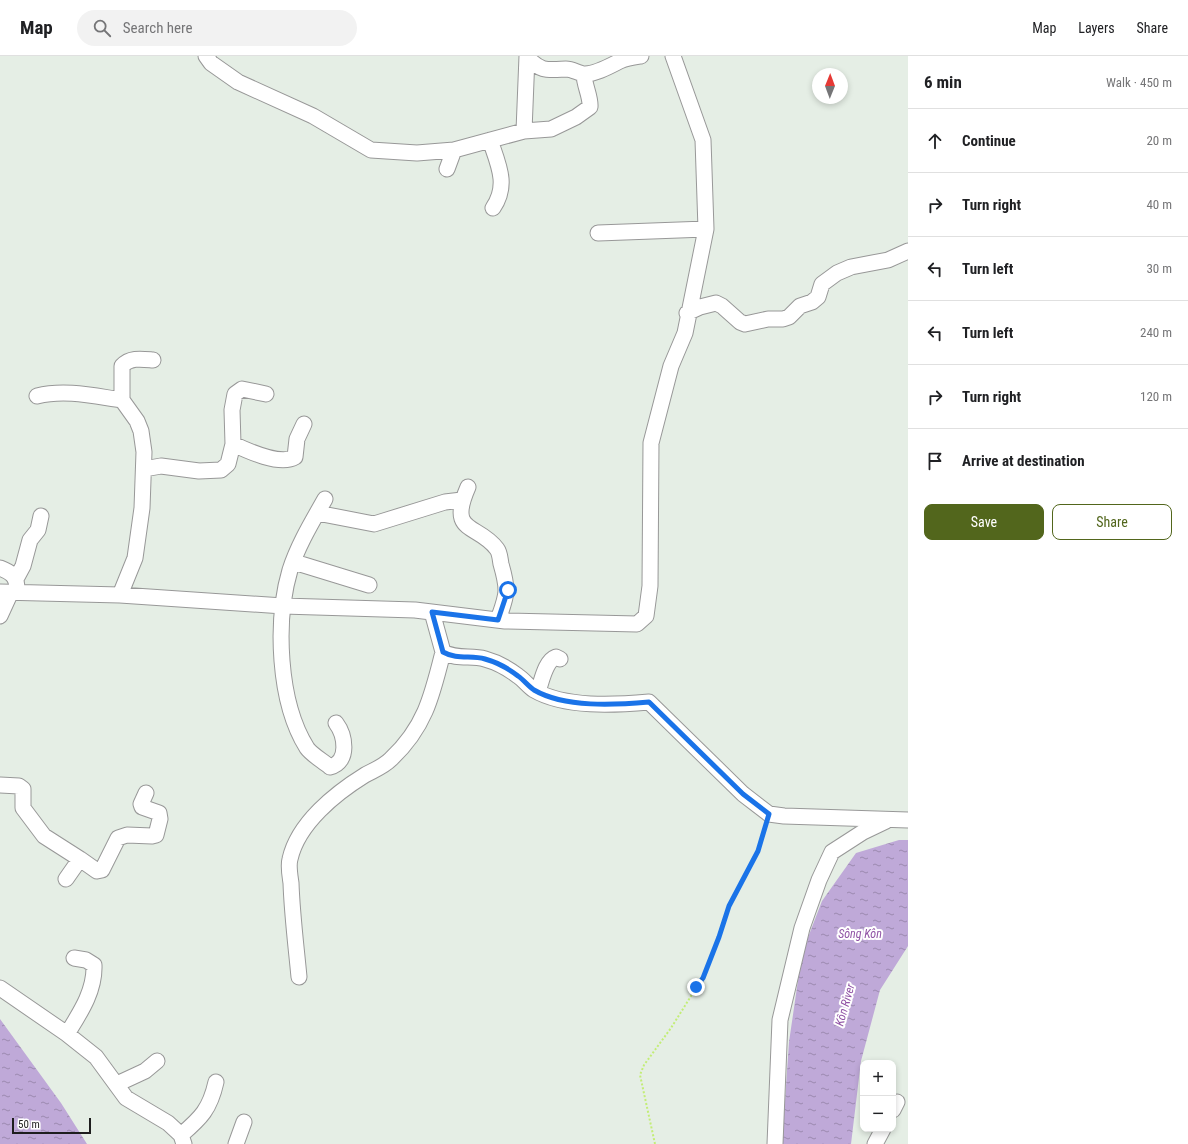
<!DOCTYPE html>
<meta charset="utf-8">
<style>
body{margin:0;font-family:"Roboto Condensed",sans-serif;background:#f2f2f2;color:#202124}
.controls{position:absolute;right:12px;bottom:12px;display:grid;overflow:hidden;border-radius:8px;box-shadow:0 2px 6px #0003}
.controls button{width:36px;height:36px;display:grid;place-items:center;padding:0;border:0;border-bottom:1px solid #e0e0e0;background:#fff;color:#202124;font:20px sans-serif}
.compass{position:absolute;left:812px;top:12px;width:36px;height:36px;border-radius:50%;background:#fff;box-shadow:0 2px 6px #0003;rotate:1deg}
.scale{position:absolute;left:12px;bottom:10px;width:79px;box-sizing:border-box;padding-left:4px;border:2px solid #1e1e1e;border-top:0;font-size:11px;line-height:14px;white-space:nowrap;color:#1e1e1e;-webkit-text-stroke:3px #fff;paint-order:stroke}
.stop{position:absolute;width:12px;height:12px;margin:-9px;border:3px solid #1a73e8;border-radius:50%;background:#fff}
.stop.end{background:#1a73e8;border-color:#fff;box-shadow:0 1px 4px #0008}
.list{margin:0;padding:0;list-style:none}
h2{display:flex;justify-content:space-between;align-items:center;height:52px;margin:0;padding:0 16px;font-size:17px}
h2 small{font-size:13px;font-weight:400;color:#757577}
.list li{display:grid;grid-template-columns:26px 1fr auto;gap:12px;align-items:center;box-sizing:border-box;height:64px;padding:0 16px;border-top:1px solid #e0e0e0}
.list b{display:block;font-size:15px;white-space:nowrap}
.list em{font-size:13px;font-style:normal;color:#757577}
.actions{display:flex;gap:8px;padding:12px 16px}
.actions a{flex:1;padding:9px 0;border:1px solid #52661c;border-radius:8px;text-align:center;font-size:14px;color:#52661c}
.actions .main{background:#52661c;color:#fff}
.icon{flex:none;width:22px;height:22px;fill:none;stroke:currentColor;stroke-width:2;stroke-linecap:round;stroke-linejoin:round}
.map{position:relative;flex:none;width:908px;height:1088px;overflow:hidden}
header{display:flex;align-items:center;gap:24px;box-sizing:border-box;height:56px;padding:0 20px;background:#fff;border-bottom:1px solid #e0e0e0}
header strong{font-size:19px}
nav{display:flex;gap:22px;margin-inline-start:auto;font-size:14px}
.search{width:280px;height:36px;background:#f2f2f2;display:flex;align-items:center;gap:10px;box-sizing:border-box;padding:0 14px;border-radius:22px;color:#757577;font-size:15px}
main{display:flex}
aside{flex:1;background:#fff}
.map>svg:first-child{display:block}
.water{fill:url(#water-ripples)}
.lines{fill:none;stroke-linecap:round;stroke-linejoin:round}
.minor-casing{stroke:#989898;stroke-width:17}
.path{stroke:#c3ed76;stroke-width:2;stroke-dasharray:2 2;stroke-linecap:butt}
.minor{stroke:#fff;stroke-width:15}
.route{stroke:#1a73e8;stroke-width:5}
.labels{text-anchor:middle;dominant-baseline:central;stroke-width:4;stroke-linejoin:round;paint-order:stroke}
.water-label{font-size:12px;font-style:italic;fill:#9053a5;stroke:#fff}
</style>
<header>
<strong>Map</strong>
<div class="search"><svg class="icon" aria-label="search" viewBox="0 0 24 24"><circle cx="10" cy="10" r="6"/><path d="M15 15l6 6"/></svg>Search here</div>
<nav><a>Map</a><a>Layers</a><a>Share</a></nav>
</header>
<main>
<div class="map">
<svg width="908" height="1088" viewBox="0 0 908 1088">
<defs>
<pattern id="water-ripples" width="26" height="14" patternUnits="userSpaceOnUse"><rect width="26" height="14" fill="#bfa9d8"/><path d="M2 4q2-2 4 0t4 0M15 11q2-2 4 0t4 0" fill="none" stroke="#9b89af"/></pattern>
</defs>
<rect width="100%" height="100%" fill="#e5eee5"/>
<path class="water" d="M899,784h9v106l-28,44 -19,71 -10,83h-69l7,-102 13,-89 20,-52 34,-48z
M0,963l61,84 26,41h-87z"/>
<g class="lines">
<g class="minor-casing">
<path id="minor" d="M206,0l5,7 27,19 75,34 58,34 46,3 37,-3 70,-19 27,-2 25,-12 14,-10c1,-10 -6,-22 -6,-33
M527,1c14,15 20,13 39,12 7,0 13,5 19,5 11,0 25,-8 35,-13 6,-3 14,-4 21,-5
M524,75l3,-75
M490,84c8,24 19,45 3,68
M447,113l7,-19
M598,177l108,-4
M687,257l13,-6 16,-4 6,3 18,16 5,2 23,-5h15l6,-2 11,-11 12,-4 6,-5 4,-13 15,-11 14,-6 37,-7 20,-9
M37,340c28,-7 57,0 85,4
M233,388c15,7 47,22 62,13l2,-18 7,-15
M144,413l17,-3 38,5 22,-1 7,-6 5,-20 -1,-34 3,-16 7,-5 24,5
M468,431c-21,48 10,36 29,62 3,4 3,10 4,15 8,28 6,30 -3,56
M325,443c-13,23 -27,46 -35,71 -15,51 -12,132 17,178 5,7 16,13 23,19 20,-5 15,-32 6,-44
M317,457l57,11 71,-22 17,-2
M294,506l75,23
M0,512c10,4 16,7 17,19
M16,523l7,-13 7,-26 8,-10 3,-14
M0,536l120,3 163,11 132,4 90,11 132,3 9,-8 4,-30 1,-143 20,-77 14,-33 21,-104 -3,-89 -30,-84
M120,539l15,-37 7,-50 2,-56 -3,-21 -4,-10 -15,-21v-34c8,-9 20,-7 31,-6
M432,556l11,40c14,8 28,3 42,7 11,3 24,10 33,17 6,4 10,10 16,14 31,18 81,15 115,12l94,92 26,20 15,2 124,4
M0,560l11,-24
M538,635c4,-10 7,-30 18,-34l4,2
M0,729l19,1 4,3v19l21,28 36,23 -14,20
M80,803l17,12 5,-1 16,-32 9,-3 25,1 4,-1 4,-16 -1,-6 -17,-6 -1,-3 5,-11
M299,921c-3,-32 -7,-63 -8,-94 -1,-7 -3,-17 -1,-24 8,-36 46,-66 75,-84 9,-5 18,-8 26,-16 34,-32 41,-63 52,-107
M0,932l67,46 29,23 30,41 42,25 13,12 3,9
M67,978c13,-21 28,-43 27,-69l-8,-5 -12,-2
M117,1028l28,-13 12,-10
M893,1054l4,-8
M181,1079c20,-17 29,-26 35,-53
M236,1088l8,-22
M775,1088l5,-124 22,-92 17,-48 13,-28 31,-20 23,-11
M875,1088l8,-15"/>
</g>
<path class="path" d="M655,1088l-15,-69 4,-10 27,-37 32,-51 16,-40 10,-31 29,-55 8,-26"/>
<use href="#minor" class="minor"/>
</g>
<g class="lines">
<path class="route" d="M508,534l-10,30 -66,-8 11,40c14,8 28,3 42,7 11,3 24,10 33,17 6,4 10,10 16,14 31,18 81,15 115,12l94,92 26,20 -11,37 -29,55 -10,31 -16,41 -7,9"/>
</g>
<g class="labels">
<g class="water-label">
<text x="860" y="878">Sông Kôn</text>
<text transform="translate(845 949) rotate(-74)">Kôn River</text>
</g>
</g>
</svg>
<div class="controls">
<button>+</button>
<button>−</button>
</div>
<svg class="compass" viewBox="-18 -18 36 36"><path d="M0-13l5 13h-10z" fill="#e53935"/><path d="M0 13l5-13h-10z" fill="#757577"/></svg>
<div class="scale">50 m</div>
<div class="stop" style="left:508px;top:534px"></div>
<div class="stop end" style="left:696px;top:931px"></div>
</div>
<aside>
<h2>6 min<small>Walk · 450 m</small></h2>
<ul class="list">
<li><svg class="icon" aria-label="ahead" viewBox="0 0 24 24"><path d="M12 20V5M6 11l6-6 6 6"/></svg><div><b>Continue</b></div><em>20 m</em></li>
<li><svg class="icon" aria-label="right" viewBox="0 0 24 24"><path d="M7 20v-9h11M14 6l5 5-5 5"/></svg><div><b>Turn right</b></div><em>40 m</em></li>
<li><svg class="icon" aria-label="left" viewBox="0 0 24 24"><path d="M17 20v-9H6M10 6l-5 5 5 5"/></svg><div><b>Turn left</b></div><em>30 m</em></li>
<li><svg class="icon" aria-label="left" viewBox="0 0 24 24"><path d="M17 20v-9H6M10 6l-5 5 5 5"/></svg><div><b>Turn left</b></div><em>240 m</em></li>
<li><svg class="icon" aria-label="right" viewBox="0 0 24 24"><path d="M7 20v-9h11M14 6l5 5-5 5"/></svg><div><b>Turn right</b></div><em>120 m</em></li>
<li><svg class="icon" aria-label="arrive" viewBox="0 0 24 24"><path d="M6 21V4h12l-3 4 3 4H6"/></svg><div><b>Arrive at destination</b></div></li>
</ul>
<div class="actions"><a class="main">Save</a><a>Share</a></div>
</aside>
</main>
